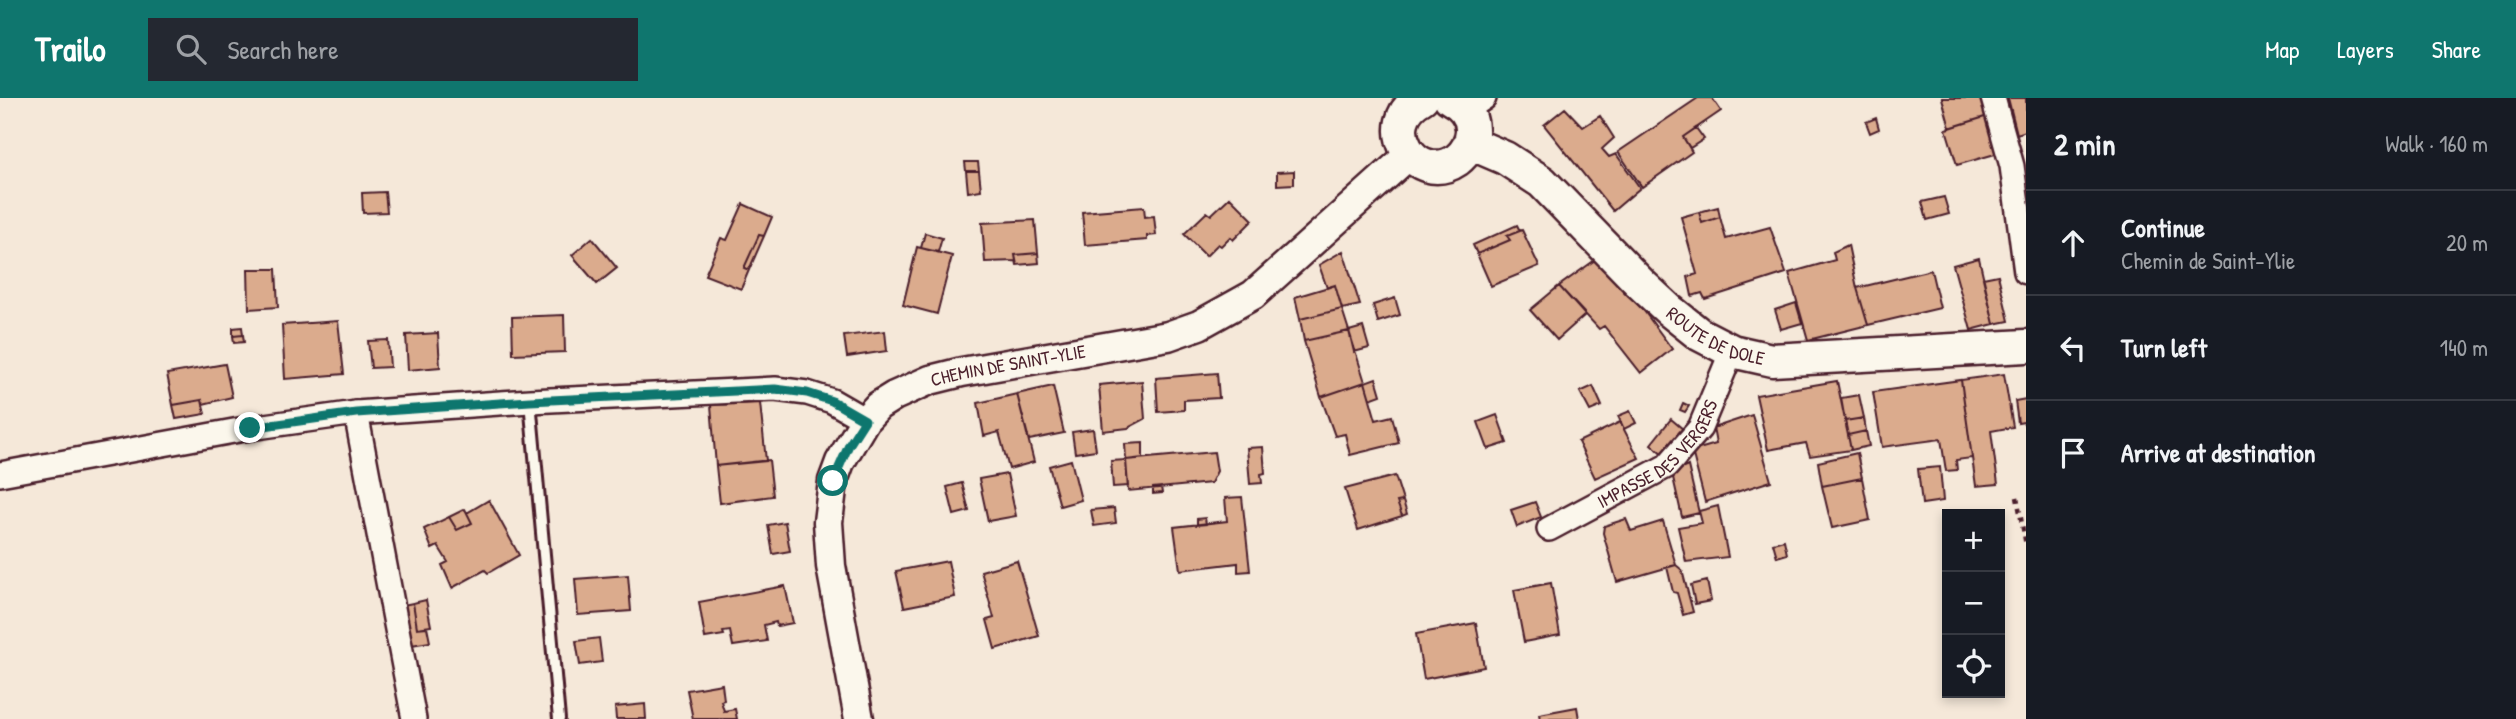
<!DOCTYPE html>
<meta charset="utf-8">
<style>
body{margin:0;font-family:"Patrick Hand",sans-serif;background:#242831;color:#f1f3f6}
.controls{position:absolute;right:21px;bottom:21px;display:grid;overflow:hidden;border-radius:0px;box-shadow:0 4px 10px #0003}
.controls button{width:63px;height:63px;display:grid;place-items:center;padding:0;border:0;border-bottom:2px solid #363941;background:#171b24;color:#f1f3f6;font:35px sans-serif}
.stop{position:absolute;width:21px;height:21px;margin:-16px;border:5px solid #0f766e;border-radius:50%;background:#fff}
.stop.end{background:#0f766e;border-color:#fff;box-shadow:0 2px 7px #0008}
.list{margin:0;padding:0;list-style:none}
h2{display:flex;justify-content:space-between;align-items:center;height:91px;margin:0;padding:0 28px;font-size:30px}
h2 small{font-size:23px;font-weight:400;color:#9ea1a6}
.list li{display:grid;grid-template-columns:46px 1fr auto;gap:21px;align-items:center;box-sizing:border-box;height:105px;padding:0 28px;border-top:2px solid #363941}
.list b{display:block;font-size:26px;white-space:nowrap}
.list p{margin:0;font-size:23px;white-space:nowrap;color:#9ea1a6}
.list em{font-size:23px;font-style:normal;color:#9ea1a6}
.icon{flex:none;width:38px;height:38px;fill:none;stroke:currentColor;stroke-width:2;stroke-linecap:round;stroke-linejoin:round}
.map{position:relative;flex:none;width:2026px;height:621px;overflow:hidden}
header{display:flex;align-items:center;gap:42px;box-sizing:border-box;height:98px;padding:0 35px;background:#0f766e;color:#fff}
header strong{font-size:33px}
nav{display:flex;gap:38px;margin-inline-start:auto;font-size:24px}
.search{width:490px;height:63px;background:#242831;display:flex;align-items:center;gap:18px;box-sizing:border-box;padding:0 24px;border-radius:0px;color:#9ea1a6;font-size:26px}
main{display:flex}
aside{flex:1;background:#171b24}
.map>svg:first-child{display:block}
.building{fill:#dbab8d;stroke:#4a1f2b;stroke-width:2}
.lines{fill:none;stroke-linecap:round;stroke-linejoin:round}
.service-casing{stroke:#4a1f2b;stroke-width:16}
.minor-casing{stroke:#4a1f2b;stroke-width:28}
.tertiary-casing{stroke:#4a1f2b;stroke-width:33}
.secondary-casing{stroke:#4a1f2b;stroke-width:37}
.path{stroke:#4a1f2b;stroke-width:4.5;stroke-dasharray:5 5;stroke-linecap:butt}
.service{stroke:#fbf7ec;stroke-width:10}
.minor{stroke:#fbf7ec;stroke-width:23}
.tertiary{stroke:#fbf7ec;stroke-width:28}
.secondary{stroke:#fbf7ec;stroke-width:32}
.route{stroke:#0f766e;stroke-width:9}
.labels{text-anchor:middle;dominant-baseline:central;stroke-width:7;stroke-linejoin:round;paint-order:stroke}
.street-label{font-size:19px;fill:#4a1f2b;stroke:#fbf7ec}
</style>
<header>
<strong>Trailo</strong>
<div class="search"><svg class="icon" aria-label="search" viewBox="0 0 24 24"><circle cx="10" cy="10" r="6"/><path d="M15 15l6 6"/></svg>Search here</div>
<nav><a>Map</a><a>Layers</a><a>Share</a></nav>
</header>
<main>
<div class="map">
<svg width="2026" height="621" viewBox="0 0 2026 621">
<rect width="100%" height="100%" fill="#f5e8d9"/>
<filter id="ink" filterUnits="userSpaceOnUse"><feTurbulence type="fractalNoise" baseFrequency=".0143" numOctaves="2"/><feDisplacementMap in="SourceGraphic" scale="14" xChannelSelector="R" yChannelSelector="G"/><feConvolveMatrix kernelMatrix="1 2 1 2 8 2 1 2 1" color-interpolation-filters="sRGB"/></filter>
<g filter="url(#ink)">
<path class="building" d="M1698,0h14l9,13 -38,26 9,15 -50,35 -24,-35z
M1942,0h43l6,17 -41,13z
M2008,0h18v33l-9,3z
M1565,10l18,19 17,-11 14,22 -12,11 7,8 7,-3 24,34 -27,23 -69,-86z
M1991,17l11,37 -45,13 -11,-36z
M1876,20l3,11 -9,4 -4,-11z
M1696,30l8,11 -14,9 -7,-11z
M965,64h13l1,9h-13z
M966,73h13l2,19 -13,2z
M1294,73v13l-17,1v-13z
M385,94l2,20 -24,1 -1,-20z
M1230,99l23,23 -20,20 -3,-3 -9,9 -3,-2 -12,12 -22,-22 23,-22 4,3z
M1944,99l5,17 -22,6 -5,-18z
M743,106l29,13 -8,19 -5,-1 -15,33 5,2 -8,19 -36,-14 16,-37 6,2z
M1144,109l1,10 9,-1 2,19 -9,1v4l-62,5 -3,-33z
M1718,109l2,10 -18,6 -3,-11z
M1699,114l3,11 18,-6 6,22 44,-12 16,46 -81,26 -3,-6 -10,3 -4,-19 9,-3 -16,-57z
M1035,122l3,33 -23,2 1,6 -31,1 -3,-39z
M1517,127l3,6 -13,5 3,4 -33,14 -4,-9z
M1522,132l17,36 -48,20 -14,-32 33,-14 -3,-4z
M925,135l17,5 -4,14 -17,-4z
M759,137l5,1 -15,34 -5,-2z
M592,140l25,30 -20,16 -25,-29z
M1848,147l9,43 11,37 -60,15 -19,-67 46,-13 -2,-8z
M917,149l35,9 -15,58 -34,-9z
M1343,153l17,54 -18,4 -7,-24 -8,3 -8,-23z
M1038,155l1,10 -22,2 -2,-10z
M1979,160l15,66 -23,6 -18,-65z
M1595,162l49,51 28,38 -31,24 -37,-47 -5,3 -40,-43z
M248,171h28l2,38 -29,2z
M1931,172l9,38 -72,17 -11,-37z
M1998,177l11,46 -15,3 -11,-46z
M1335,187l7,24 -42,10 -5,-22z
M1559,188l26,29 -28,25 -27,-30z
M1395,200l5,17 -22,7 -5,-17z
M1796,205l6,20 -21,6 -6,-19z
M1342,211l7,22 -45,10 -4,-22z
M564,217l1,37 -52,2 -1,-37z
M338,223l6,53 -59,5 -3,-54z
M242,229l1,8 -10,1v-8z
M1363,229l6,21 -15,4 -5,-21z
M885,233l2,20 -40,6 -3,-21z
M1349,233l16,51 -44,15 -17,-56z
M438,235l2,34 -32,3 -2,-35z
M243,237l1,7 -10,1 -1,-7z
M388,242l2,27 -19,1 -3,-27z
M225,266l7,33 -29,7 -1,-4 -29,5 -6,-31z
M1217,275l2,25 -35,2v10l-26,2 -2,-34z
M2004,276l9,53 -22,4 7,53 -22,2 -15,-106z
M1376,280l5,17 -11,4 -5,-17z
M1961,282l11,78 -16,2 1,10 -11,1 -5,-32 -59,8 -9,-55z
M1142,283l3,38 -17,9 -25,3 -4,-46z
M1837,283l14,69 -41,6 -4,-13 -38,7 -12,-55z
M1365,284l11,38 16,-4 7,27 -49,12 -5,-21 -10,2 -14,-39z
M1053,288l11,47 -35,7 -12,-46z
M1593,288l9,20 -12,5 -10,-19z
M1017,296l17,68 -25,7 -10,-37 -15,4 -6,-33z
M1859,297l5,23 -19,3 -4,-23z
M2026,301v32l-2,-9 -6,1 -3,-22z
M202,302l3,14 -29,5 -3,-14z
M760,305l6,58 -50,5 -5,-61z
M1683,305l6,3 -4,6 -5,-2z
M1630,313l6,12 -12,6 -6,-13z
M1497,317l10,28 -19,6 -10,-27z
M1752,317l19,66 -66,21 -13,-51 24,-7 -3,-16z
M1864,320l2,13 -18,4 -3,-14z
M1671,321l13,11 -20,25 -13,-11z
M1620,324l19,36 -44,20 -17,-36z
M1093,331l3,21 -21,3 -3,-21z
M1866,333l3,15 -18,4 -3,-15z
M1143,345v15l-17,2 -1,-16z
M1263,349l2,26 -4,1 1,9 -12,1 -3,-36z
M1214,354l3,19 -6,12 -83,8 -2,-31z
M1857,355l5,25 -40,8 -4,-24z
M769,362l4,36 -53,7 -4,-37z
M1071,362l10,40 -21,6 -11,-40z
M1126,362l2,26 -15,1 -2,-26z
M1688,368l11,47 -17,4 -10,-44z
M1940,369l3,34 -21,3 -4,-35z
M1007,376l9,42 -28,5 -9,-42z
M1395,378l8,25 -6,1 5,14 -44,14 -13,-41z
M1862,380l8,42 -38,8 -10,-42z
M962,385l7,28 -15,4 -7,-28z
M1161,389l1,6 -9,1v-6z
M1242,399l8,74 -12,1v-9l-58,7 -6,-43 53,-6 -2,-23z
M489,402l30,55 -31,18 -3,-3 -33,18 -10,-23 6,-3 -10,-16 -6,3 -8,-20 25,-12 8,13 15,-7 -5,-10z
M1403,403l4,13 -5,2 -5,-14z
M1535,404l6,15 -24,10 -6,-17z
M1718,408l10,51 -42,5 -8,-35 24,-4 -3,-12z
M1114,410l2,15 -22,3 -3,-16z
M465,411l7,14 -15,7 -8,-13z
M1205,420l1,6 -9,1v-6z
M1626,421l5,12 32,-10 13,44 -59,17 -14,-49 1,-7z
M785,424l5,29 -17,3 -5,-29z
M1784,442l3,14 -10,3 -4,-14z
M948,463l7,36 -51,10 -8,-36z
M1017,463l22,75 -44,13 -8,-29 7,-2 -13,-47z
M1676,467l6,5 11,42 -10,3 -6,-22 -4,-1 -6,-25z
M628,477l3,36 -53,4 -3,-36z
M1707,483l4,20 -16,3 -4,-19z
M1551,485l9,52 -36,7 -10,-52z
M785,488l8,37 -16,3 -1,-4 -12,3 3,16 -34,5 -3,-15 -7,1 1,3 -19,3 -6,-36z
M426,502l5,26 -14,2 -4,-25z
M413,505l4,25 10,-1 3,15 -19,3 -8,-40z
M1476,525l8,44 -60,12 -8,-45z
M599,540l3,24 -22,3 -4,-24z
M722,586l2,16 -3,1 3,10 11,-2 2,10h-44l-6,-29z
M645,606l1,15h-30l-1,-12z
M1577,609l2,12h-39l-1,-5z"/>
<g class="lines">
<g class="service-casing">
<path id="service" d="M530,303l29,318"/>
</g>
<g class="minor-casing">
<g id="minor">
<path d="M1993,0l19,68 14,106"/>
<path d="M1466,12l18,-12"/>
<path d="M356,315l58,306"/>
<path d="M0,376l250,-46 106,-15 174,-12 245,-12 32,4 25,8 33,19"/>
<path id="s1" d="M1549,431l118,-63 33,-38 32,-77"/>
</g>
</g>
<g class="tertiary-casing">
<g id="tertiary">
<path id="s2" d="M859,621l-28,-153 -3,-44 5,-41 7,-19 25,-42 13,-14 16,-10 36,-16 32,-8 206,-36 31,-11 54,-30 157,-141"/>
</g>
</g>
<g class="secondary-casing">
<g id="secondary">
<path d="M1422,0c-47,25 -6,90 35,62 9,-7 14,-16 15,-28 1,-16 -9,-27 -22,-34"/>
<path id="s3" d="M1470,45l35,15 37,24 99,102 28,26 30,24 33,17 40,9 254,-14"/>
</g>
</g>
<path class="path" d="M2017,399l9,48"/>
<use href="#service" class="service"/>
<use href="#minor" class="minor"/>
<use href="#tertiary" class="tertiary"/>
<use href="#secondary" class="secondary"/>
</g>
</g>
<g class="lines" filter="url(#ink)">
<path class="route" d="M250,330l106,-15 174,-12 245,-12 32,4 25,8 33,19 -16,25 -16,36"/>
</g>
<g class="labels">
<g class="street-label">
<text stroke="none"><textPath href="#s3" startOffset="317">ROUTE DE DOLE</textPath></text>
<text stroke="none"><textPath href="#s2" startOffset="467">CHEMIN DE SAINT-YLIE</textPath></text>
<text stroke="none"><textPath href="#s1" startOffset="135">IMPASSE DES VERGERS</textPath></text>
</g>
</g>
</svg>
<div class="controls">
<button>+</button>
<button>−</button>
<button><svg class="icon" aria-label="locate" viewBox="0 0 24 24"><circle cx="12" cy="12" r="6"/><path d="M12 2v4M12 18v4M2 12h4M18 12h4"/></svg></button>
</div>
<div class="stop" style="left:833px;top:383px"></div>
<div class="stop end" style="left:250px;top:330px"></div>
</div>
<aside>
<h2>2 min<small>Walk · 160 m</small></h2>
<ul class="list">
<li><svg class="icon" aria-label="ahead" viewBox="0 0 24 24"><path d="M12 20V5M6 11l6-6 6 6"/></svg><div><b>Continue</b><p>Chemin de Saint-Ylie</p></div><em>20 m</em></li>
<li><svg class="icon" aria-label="left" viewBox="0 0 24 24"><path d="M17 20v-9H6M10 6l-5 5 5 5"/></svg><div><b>Turn left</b></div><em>140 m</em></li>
<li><svg class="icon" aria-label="arrive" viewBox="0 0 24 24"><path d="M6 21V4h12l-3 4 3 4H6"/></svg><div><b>Arrive at destination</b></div></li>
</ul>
</aside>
</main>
